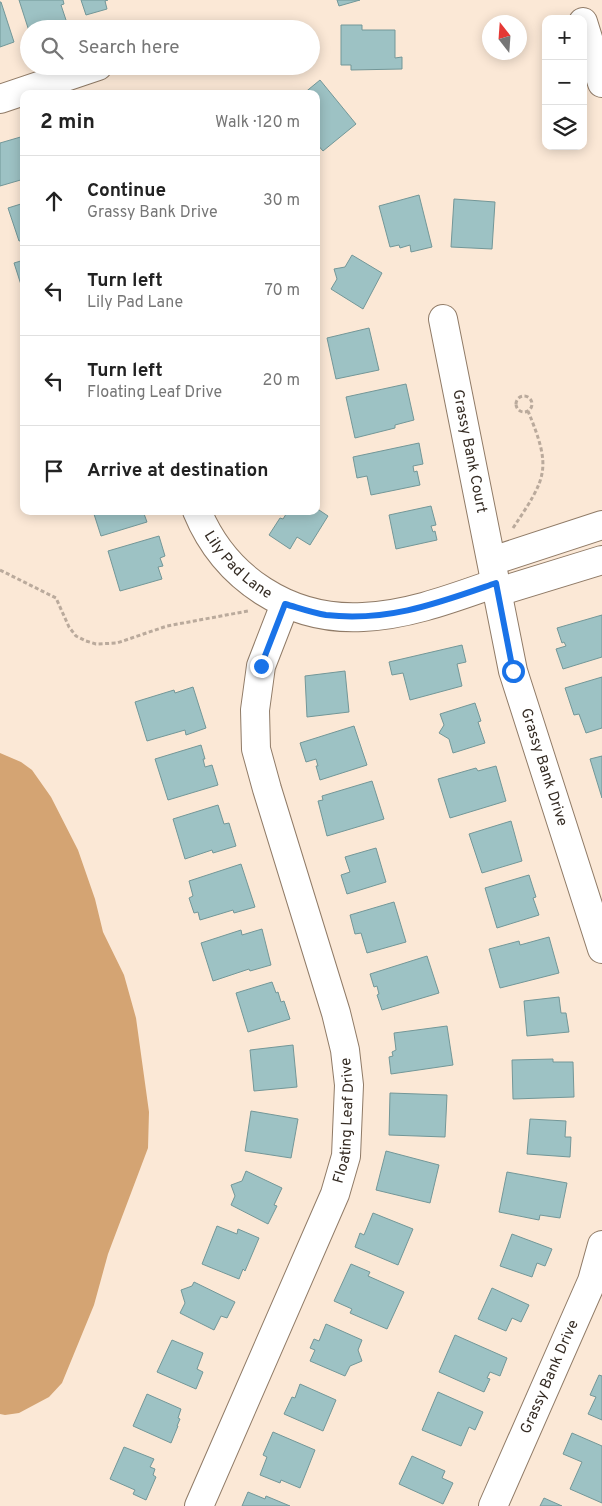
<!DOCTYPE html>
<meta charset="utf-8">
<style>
body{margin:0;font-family:Overpass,sans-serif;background:#f6f6f6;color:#222}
.controls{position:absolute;right:15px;top:15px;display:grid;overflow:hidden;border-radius:10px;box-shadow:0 2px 12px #0003}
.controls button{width:45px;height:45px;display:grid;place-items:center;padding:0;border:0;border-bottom:1px solid #e0e0e0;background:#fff;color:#222;font:25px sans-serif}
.compass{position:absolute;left:482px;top:15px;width:45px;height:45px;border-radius:50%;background:#fff;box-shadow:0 2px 12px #0003;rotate:343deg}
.stop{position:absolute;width:15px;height:15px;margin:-11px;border:4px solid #1a73e8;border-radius:50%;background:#fff}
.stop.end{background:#1a73e8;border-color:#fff;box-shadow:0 1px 5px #0008}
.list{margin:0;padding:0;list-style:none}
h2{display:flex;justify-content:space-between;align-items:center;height:65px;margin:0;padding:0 20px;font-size:21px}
h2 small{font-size:16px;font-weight:400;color:#767676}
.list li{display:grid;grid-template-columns:32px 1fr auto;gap:15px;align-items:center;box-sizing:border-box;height:90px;padding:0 20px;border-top:1px solid #e0e0e0}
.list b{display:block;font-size:19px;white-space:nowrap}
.list p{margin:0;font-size:16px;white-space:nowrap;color:#767676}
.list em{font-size:16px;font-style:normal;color:#767676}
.icon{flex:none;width:28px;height:28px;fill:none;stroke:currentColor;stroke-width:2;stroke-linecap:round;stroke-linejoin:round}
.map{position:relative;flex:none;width:602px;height:1506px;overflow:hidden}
.search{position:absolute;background:#fff;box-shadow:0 2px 12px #0003;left:20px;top:20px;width:300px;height:55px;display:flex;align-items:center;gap:12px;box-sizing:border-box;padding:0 18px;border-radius:28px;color:#767676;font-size:19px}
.panel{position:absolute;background:#fff;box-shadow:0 2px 12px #0003;left:20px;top:90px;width:300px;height:425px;border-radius:10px}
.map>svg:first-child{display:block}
.water{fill:#d4a473}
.building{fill:#9dc2c4;stroke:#739798}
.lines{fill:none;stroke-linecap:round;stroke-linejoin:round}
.minor-casing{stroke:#907b67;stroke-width:30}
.path{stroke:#baaa9c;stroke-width:3;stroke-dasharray:4 2.5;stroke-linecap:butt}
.minor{stroke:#fff;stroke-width:28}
.route{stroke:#1a73e8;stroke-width:6}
.labels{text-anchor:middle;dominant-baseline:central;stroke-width:5;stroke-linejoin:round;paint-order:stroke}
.street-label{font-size:15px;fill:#342b23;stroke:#fbe8d6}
</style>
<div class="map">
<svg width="602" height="1506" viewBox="0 0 602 1506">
<rect width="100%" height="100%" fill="#fbe8d6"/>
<path class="water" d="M0,753l21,9 11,8 19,27 27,53 17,49 8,33 21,43 12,43 13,94 -1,36 -40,106 -14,51 -32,78 -13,14 -30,16 -14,2 -5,-1z"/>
<path class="building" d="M19,0h44l1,4 -3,1 6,18 -18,6h-20v2z
M81,0h27l-3,1 2,8 -21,6z
M337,0h23l-21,6z
M0,2h1l13,40 -14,5z
M341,25h21v5h33v28l7,-1v12l-51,1v-5h-10z
M320,80l36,44 -33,27 -7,-8v-49h-13z
M24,136v43l-24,7v-43z
M419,195l13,52 -21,5 -1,-7 -10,3 -1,-3 -9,2 -11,-41z
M454,199l41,3 -3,47 -41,-2z
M24,203v37l-5,1 -11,-33z
M352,255l30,18 -19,36 -32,-20 6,-10 -3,-10 11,-2z
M24,260v34l-10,-31z
M369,328l10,42 -43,9 -9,-41z
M406,384l8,36 -19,5v3l-40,10 -9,-41z
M419,443l4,21 -10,2 1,6 3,-1 3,14 -49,10 -4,-19 -10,2 -4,-21z
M431,506l5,19 -5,1 2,6 2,-1 2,9 -41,9 -7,-34z
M316,508l12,8 -18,29 -13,-8 -7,12 -21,-14 11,-17 3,1 5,-8h28z
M83,511h60l4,11 -46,14 -8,-25 -9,3z
M159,536l6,20 -5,2 3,8 -5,1 4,12 -42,12 -12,-40z
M602,615v42l-39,12 -7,-20 10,-3 -2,-4 -2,1 -5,-15z
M462,645l4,17 -9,2 5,22 -52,14 -7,-27 -11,2 -3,-13z
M345,671l4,41 -42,5 -2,-41z
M602,677v51l-16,5 -7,-19 -5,1 -9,-27z
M193,687l13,41 -20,7 -1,-5 -38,11 -12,-39 39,-12 1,3z
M475,703l6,18 -3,1 7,21 -32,10 -4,-14 -10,-6 5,-8 -4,-11z
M354,726l13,39 -47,15 -4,-14h2l-2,-7 -10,3 -6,-19z
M201,745l4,14h-2l2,8 7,-2 6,20 -50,15 -13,-41z
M602,756v42l-12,-39z
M496,766l10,35 -56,17 -12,-39 38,-11 2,3z
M372,781l12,38 -57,17 -9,-35 5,-1 -1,-4z
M218,805l6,19 5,-1 7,23 -23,7 -1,-3 -27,9 -12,-40z
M511,821l11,40 -40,12 -13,-39z
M376,848l10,34 -39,12 -6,-19 9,-3 -5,-15z
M241,864l14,43 -21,6 -1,-3 -33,10 -2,-8 -4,1 -5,-15 4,-2 -4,-15z
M529,875l7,22 -3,1 6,17 -42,13 -12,-40z
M394,902l12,40 -39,11 -6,-20 -6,1 -5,-19z
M262,929l9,36 -21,6 -1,-2 -36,12 -12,-38 40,-13 1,5z
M549,937l10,36 -59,15 -11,-39 30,-8 1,4z
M427,956l12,37 -57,17 -5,-15 2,-1 -2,-8 -3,1 -4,-13z
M272,982l4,11 2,-1 3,10 3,-1 6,18 -42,13 -12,-39z
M559,997l2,16h5l3,19 -42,4 -3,-35z
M447,1026l6,39 -62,9 -2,-17 4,-1 -1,-4 4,-2 -2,-17z
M293,1045l4,42 -43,4 -4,-41z
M553,1059v3h20l1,35 -61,2 -1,-39z
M390,1093l57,2 -2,42 -56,-2z
M251,1111l47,8 -7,39 -46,-7z
M530,1119l36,2 -1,16h6l-1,20 -43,-3z
M386,1151l53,14 -9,38 -54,-13z
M246,1171l36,17 -8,17 3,1 -9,18 -37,-19 4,-9 -4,-11 11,-4z
M507,1172l60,11 -7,35 -20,-3 -1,5 -40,-8z
M373,1213l40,16 -15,36 -43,-18 5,-14 4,2z
M217,1226l20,8 1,-5 21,9 -14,33 -2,-2 -4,10 -37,-15z
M512,1234l40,15 -7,17 -8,-3 -5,14 -32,-11z
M351,1264l19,8 -2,4 36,16 -17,37 -37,-16 2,-4 -18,-8z
M194,1282l41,20 -8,16 -6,-2 -7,14 -34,-17 5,-10 -4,-13 11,-4z
M492,1288l37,17 -8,17 -9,-4 -6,13 -28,-12z
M326,1324l36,16 -4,10 4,11 -12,5 -5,10 -35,-15 5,-11 -5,-2 4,-9 5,2z
M455,1335l52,23 -7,18 -10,-4 -3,6 3,1 -6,13 -45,-20z
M172,1340l31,13 -6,16 6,3 -7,17 -39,-17z
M599,1375l3,1v44l-14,-6 8,-17 -6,-2z
M300,1384l36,16 -13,31 -39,-17 8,-17 3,1z
M438,1392l45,20 -8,18 -6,-3 -8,19 -39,-16z
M147,1394l34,15 -3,9 2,1 -3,7h1l-7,17 -38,-17z
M273,1432l42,18 -15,38 -19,-8 -1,3 -20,-8 7,-18 -4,-2z
M572,1433l30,13v57l-32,-14 12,-27 -19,-8z
M124,1447l30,12 -4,8 5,2 -2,6 3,2 -10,23 -13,-6 2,-4 -25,-11z
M412,1456l33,15 -3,7 11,5 -10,21 -44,-20z
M248,1492l17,7 1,-3 24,10h-48z
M544,1498l18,8h-22z"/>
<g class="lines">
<g class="minor-casing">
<g id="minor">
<path d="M583,22l19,61"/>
<path d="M0,99l98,-33"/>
<path id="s1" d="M443,319l70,352 89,278"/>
<path id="s2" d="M197,511c28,68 93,110 166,106 46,-2 90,-19 133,-34"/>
<path d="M492,561l110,-36"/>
<path d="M498,592l104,-32"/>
<path id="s3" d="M199,1506l136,-312 11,-38 3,-71 -4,-35 -9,-37 -69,-224 -11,-40 -1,-39 6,-44 24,-62"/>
<path id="s4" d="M493,1506l99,-225 10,-36"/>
</g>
</g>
<path class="path" d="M516 404a8 8 0 1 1 16 0a8 8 0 1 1-16 0Z
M513,528c34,-51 39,-59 15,-117
M0,570l56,28 13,29 7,9 10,5 10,3 21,-1 50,-17 81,-15"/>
<use href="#minor" class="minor"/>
</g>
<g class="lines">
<path class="route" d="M261,666l24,-62c14,4 28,9 41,11 63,7 112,-12 170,-32l17,88"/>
</g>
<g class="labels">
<g class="street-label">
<text stroke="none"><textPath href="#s1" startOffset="135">Grassy Bank Court</textPath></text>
<text stroke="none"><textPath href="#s2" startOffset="69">Lily Pad Lane</textPath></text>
<text stroke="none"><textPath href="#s1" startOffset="460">Grassy Bank Drive</textPath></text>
<text stroke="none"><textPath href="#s3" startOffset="415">Floating Leaf Drive</textPath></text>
<text stroke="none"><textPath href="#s4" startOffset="141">Grassy Bank Drive</textPath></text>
</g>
</g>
</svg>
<div class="controls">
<button>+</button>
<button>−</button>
<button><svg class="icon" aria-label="layers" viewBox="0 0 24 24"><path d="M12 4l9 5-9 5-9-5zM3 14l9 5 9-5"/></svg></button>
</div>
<svg class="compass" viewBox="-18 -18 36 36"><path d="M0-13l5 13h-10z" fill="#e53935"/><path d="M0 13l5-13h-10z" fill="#767676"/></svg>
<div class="stop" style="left:513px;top:671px"></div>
<div class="stop end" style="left:261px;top:666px"></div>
<div class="search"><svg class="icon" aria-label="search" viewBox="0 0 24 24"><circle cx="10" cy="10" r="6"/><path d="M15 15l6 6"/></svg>Search here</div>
<section class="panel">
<h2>2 min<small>Walk · 120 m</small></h2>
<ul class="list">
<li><svg class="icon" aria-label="ahead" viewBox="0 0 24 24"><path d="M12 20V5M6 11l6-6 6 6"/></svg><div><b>Continue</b><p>Grassy Bank Drive</p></div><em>30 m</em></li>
<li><svg class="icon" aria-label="left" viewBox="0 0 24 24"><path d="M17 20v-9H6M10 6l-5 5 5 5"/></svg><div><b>Turn left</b><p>Lily Pad Lane</p></div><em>70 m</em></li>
<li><svg class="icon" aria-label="left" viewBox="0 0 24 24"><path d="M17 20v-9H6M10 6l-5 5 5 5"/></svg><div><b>Turn left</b><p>Floating Leaf Drive</p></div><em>20 m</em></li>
<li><svg class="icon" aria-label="arrive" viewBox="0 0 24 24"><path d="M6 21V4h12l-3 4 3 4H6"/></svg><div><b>Arrive at destination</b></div></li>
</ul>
</section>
</div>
